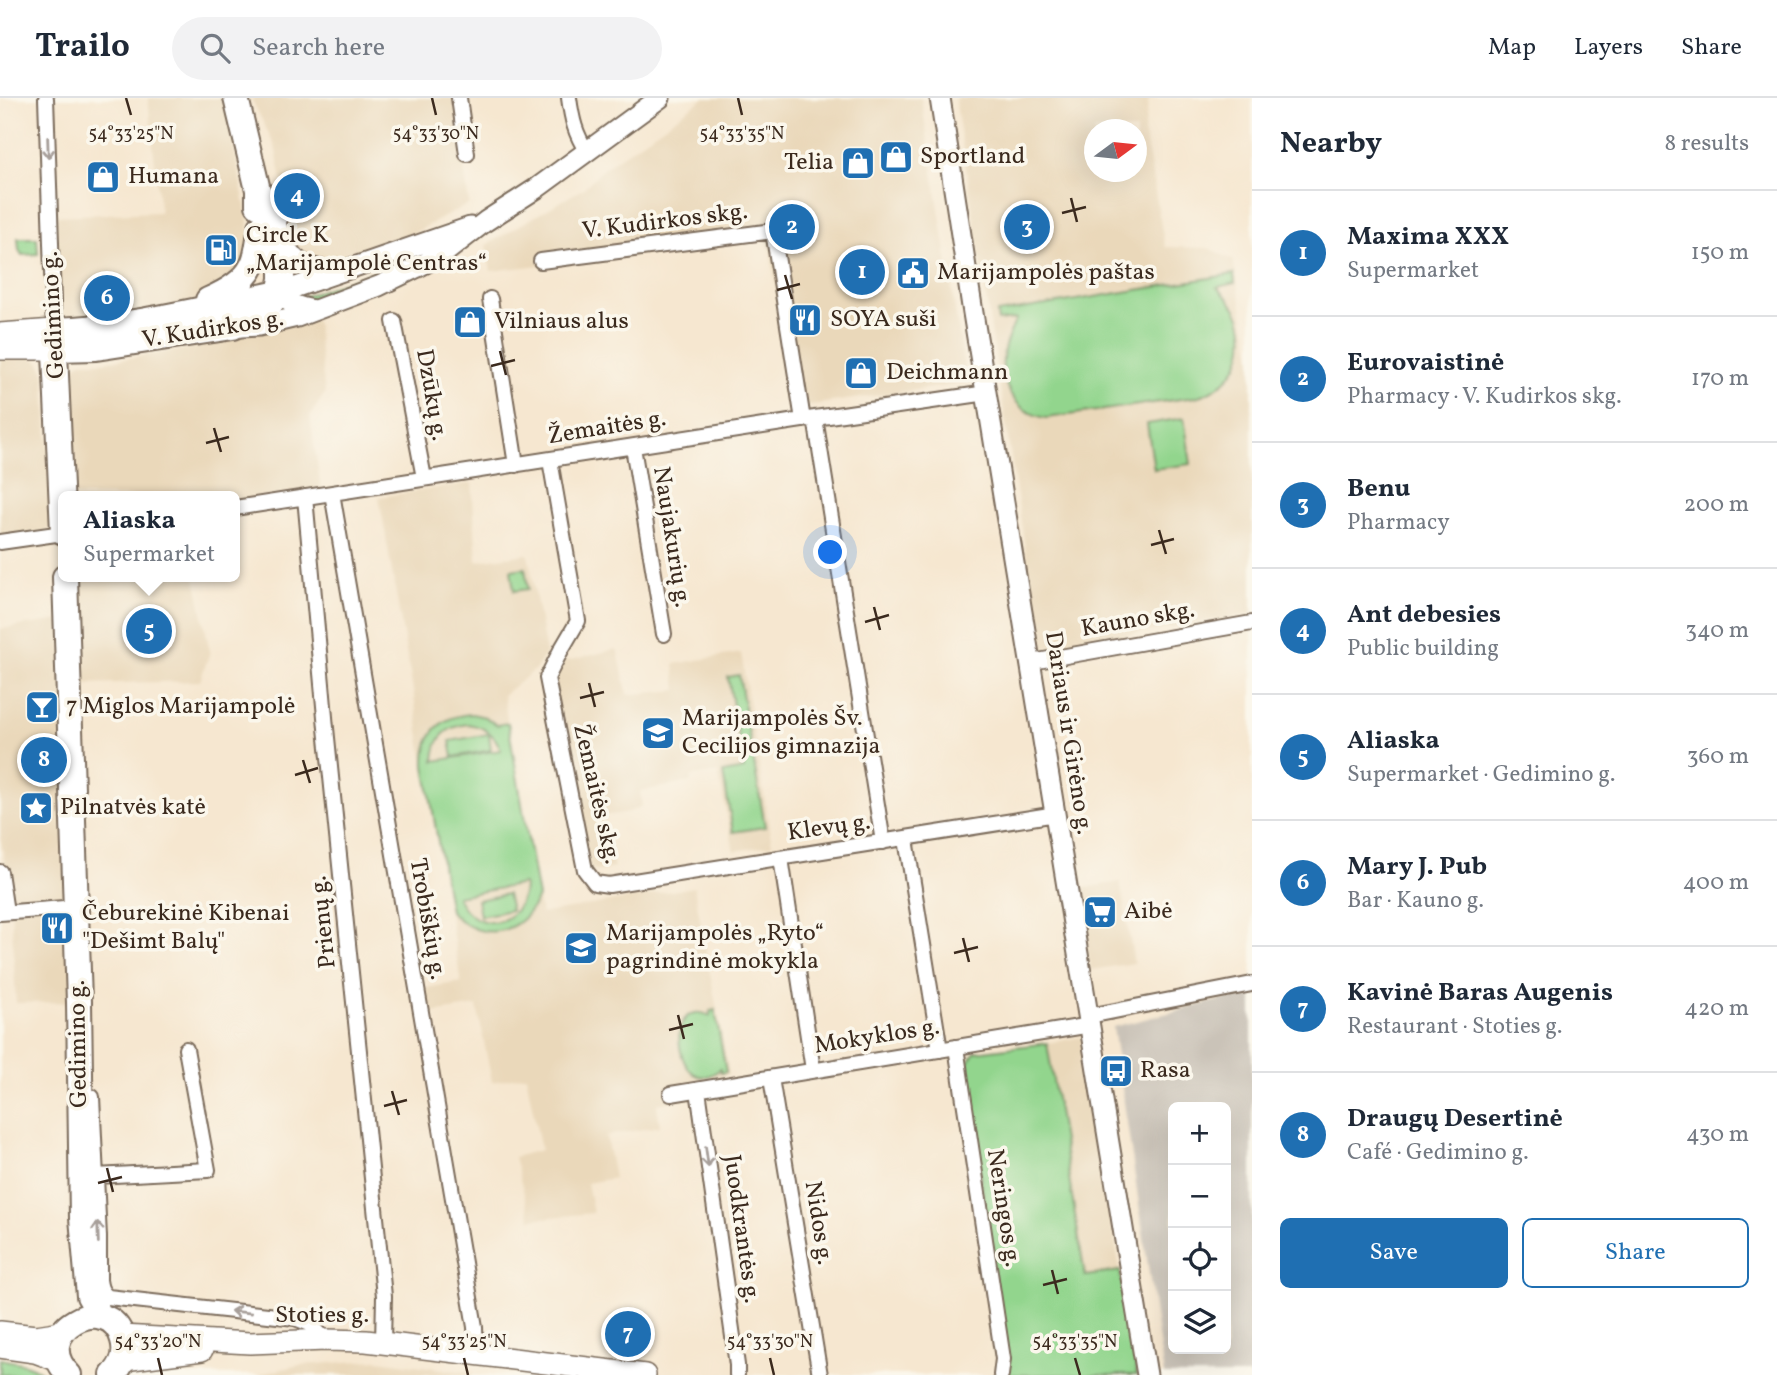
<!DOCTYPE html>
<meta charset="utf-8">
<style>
body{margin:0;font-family:Vollkorn,serif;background:#f2f2f3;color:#1f2937}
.controls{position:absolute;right:21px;bottom:21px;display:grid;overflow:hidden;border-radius:10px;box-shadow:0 7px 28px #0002}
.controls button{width:63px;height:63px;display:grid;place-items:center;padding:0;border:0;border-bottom:2px solid #e0e1e3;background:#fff;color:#1f2937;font:35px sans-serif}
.compass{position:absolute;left:1084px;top:21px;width:63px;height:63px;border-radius:50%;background:#fff;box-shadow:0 7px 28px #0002;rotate:75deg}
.you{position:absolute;left:831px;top:455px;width:24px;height:24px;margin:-18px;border:5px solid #fff;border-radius:50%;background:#1a73e8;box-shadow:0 0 0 10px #1a73e833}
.badge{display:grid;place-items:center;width:46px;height:46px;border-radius:50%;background:#1f6fb2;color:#fff;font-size:23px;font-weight:700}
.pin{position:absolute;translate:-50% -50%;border:4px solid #fff;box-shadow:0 2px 7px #0006}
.popup{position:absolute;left:58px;top:393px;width:182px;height:91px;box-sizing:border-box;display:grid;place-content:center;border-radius:10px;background:#fff;filter:drop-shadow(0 2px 5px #0005);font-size:23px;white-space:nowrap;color:#747a83}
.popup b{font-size:26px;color:#1f2937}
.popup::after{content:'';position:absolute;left:50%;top:100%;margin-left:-14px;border:14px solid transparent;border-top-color:#fff}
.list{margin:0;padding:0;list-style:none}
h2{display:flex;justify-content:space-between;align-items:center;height:91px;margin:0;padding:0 28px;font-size:30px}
h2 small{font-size:23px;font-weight:400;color:#747a83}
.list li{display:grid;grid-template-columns:46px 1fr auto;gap:21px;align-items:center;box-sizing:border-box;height:126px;padding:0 28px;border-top:2px solid #e0e1e3}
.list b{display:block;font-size:26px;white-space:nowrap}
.list p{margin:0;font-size:23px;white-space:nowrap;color:#747a83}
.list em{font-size:23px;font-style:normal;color:#747a83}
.actions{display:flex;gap:14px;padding:21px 28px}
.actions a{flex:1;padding:16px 0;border:2px solid #1f6fb2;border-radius:10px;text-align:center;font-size:24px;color:#1f6fb2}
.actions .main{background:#1f6fb2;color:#fff}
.icon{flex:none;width:38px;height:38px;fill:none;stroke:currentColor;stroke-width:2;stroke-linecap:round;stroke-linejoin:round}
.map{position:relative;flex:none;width:1252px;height:1277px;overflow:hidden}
header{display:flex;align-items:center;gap:42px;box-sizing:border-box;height:98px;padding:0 35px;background:#fff;border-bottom:2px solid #e0e1e3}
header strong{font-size:33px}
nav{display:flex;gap:38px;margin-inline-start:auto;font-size:24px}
.search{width:490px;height:63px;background:#f2f2f3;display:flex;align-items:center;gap:18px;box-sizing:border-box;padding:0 24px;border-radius:38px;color:#747a83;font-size:26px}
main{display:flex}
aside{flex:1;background:#fff}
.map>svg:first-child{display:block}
.built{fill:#ead8ba;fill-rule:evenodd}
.industrial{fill:#cac3b8;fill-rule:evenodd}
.green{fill:#92d58d;stroke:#668056;stroke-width:2;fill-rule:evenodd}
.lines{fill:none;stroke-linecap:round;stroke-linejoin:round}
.street-casing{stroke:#7c6c5c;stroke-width:18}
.secondary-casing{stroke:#7c6c5c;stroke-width:23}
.primary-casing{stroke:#7c6c5c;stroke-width:24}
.highway-casing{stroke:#7c6c5c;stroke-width:28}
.street{stroke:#fff;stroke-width:14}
.secondary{stroke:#fff;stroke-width:19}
.primary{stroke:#fff;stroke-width:21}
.highway{stroke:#fff;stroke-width:24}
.oneway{stroke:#a79f9a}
.ticks{fill:none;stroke:#3b2a1e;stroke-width:2.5}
.labels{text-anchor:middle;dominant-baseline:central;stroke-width:7;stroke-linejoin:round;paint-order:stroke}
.poi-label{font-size:24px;fill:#3b2a1e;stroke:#fbf7ec;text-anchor:start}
.street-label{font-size:24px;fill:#3b2a1e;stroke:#fbf7ec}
.ticks-label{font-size:18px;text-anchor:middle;fill:#3b2a1e;stroke:#fbf7ec;stroke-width:7;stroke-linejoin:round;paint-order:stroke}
</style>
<header>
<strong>Trailo</strong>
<div class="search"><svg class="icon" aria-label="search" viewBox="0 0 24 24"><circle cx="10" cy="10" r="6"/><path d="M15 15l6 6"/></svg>Search here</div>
<nav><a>Map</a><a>Layers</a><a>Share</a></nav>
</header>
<main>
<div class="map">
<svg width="1252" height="1277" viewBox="0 0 1252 1277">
<rect width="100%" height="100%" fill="#fbf7ec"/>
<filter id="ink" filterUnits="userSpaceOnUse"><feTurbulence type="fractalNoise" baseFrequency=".0143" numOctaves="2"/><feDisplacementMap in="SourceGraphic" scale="14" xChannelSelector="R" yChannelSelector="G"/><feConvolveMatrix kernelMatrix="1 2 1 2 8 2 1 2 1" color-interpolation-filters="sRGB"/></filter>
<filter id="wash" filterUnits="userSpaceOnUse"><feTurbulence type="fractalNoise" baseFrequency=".00686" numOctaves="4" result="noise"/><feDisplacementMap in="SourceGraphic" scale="28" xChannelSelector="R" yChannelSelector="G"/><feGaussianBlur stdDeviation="1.57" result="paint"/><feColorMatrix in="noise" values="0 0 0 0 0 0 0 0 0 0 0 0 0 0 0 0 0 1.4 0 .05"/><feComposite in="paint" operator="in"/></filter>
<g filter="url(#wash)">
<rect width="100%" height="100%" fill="#f6e7d0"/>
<path class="built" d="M148,0h77l28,151 -3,11 -49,39 -43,9 -99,14 -4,-106 105,-4z
M251,0h203l15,106 -59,31 -74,26 -16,4 -25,-13 -12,-31 4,-17 -12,-58z
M704,0h217l46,285 -171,24 -28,-170 -277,34 -5,-26 98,-57 19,-19z
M955,0h194l-5,33 21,116 43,1 25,12 19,99v255l-211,35zM1094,32h42v42h-42z
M316,222l9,73 -15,23 11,73 -86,13v-6h-165v-48l4,-12 -1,-65 1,-4 7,-5h22l95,-15 23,-8z
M0,257l31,2 8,5 5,8 9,154 -5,6 -48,7z
M472,385l5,78 51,-7 18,99 -10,16 -33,26 38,219 153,-27 35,187 -38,7 2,17 -36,6 3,22 -54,10 8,42 -27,5 6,30 -62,6 -17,-62 27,-7 -15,-75 -34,7 -15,-76 -52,8 -5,-25 41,-7 -37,-217 -10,-69 -35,-199z
M74,479h121l15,75 -10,29 -123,3z
M61,522l12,382 -57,1 -5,-97 -11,-72v-205z
M617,551l11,46 49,-5 -3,-26 67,-11 31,192 -38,6 -16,-79 -27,4v6l-51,9 2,15 -13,6 -25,4 10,52 -16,3 -8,-3 -37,-188 10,-18z
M1120,784l14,81 -43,7 -12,-81z
M1081,939l39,234 -35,6 -38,-234z
M378,1262l109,15h-232l45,-10z"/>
<path class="industrial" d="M1252,894v383h-88l-51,-348zM1173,1009h53v242h-53z"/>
<path class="green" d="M18,140h19l1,16 -16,1 -3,-5z
M402,164v4l-8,3 -87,33 -4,-3 2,-3z
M1234,176l1,9 -18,4c9,9 18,18 23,30 12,39 -9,70 -45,80l-148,21c-33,-5 -49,-35 -43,-68 2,-10 8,-21 12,-31l-18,2 -1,-8z
M1184,320l7,46 -37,5 -7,-45z
M525,470l3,21 -14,2 -3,-21z
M739,577l26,152 -32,5 -10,-59 21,-4 -16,-92z
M472,616l13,3 12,8 11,-2 30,174c-19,40 -58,46 -88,14l-25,-145c-1,-33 15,-50 47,-52zM468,626c17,3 27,10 33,26l-67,11c1,-23 11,-34 34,-37zM524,786c0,44 -51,52 -67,12z
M489,636l2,16 -38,7 -3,-16z
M507,796l4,16 -31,6 -3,-16z
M715,912l11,62 -5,1 -1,-4c-43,37 -60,-76 -10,-53v-5z
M1047,945l38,233 35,-5 17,104h-130l-40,-297 1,-15 7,-11z
M0,1261c15,3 33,4 43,16h-43z"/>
</g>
<g filter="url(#ink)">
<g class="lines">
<g class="street-casing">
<path id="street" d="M46,0l8,232
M459,0l8,56
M569,0c3,22 6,35 18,54
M541,163l232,-30 30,189
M490,201l26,166
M394,223l30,157
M815,320l68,424
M633,349l31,187
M550,362l28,161 -17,29 -14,28 38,192 10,13 14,2 447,-71
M332,395l143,834 1,26
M305,399l21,231 58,568 -1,47
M235,410l580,-90 172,-25
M0,444l63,-9
M1032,564l220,-39
M906,741l34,211
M781,760l32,212
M0,774l6,40
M0,815l77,-6
M1089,918l163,-32
M956,949l47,312 -2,16
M771,980l49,297
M698,992l39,275v10
M671,996l420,-69
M92,999l7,140v43c1,7 2,12 9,17l187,21 15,6 16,16
M96,1078l112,-6 -22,-121"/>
</g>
<g class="secondary-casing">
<path id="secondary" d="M940,0l33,215 174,1062
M279,136c14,30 24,34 55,38
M314,212c-17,-3 -23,-5 -35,-17l191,-66
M241,229l18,-1 38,-9 82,-31 37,-18 30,-16 40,-31 51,-33 52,-38 71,-52"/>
</g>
<g class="primary-casing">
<path id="primary" d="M0,236l54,-4
M0,251h55
M0,1234l36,4 26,-4
M122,1238l128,7 76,-3 40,1 279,34
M0,1249l35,5 24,9
M124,1262l78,-10"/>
</g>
<g class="highway-casing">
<path id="highway" d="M236,0l22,92v15
M208,202c16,-7 36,-17 44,-34 6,-11 6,-26 9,-39
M55,251l41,-1 137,-21 25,-12 10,-8 11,-14 3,-14v-14l-8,-42 -16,-33
M63,434l-9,-202c76,-2 151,-22 225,-37
M65,479l14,425 3,216 7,78 12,21
M69,1277c-43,-43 40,-88 54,-35 4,14 0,25 -10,35"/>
</g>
<use href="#street" class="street"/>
<use href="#secondary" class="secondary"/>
<use href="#primary" class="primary"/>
<use href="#highway" class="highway"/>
</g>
<defs><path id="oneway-shaft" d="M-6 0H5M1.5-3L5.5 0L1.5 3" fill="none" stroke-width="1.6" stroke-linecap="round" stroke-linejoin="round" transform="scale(1.75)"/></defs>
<g class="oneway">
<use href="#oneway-shaft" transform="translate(48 50) rotate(88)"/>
<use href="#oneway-shaft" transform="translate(707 1059) rotate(82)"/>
<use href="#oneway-shaft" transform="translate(98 1134) rotate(-92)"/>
<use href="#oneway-shaft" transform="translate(241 1214) rotate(-174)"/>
</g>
</g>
<path class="ticks" d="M126,0l5,17M432,0l4,17M738,0l4,17M1071,100l6,24M1062,115l24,-6M785,177l7,24M777,192l23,-6M500,253l6,24M491,268l24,-6M214,330l7,24M206,345l23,-6M1159,432l7,24M1151,447l23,-6M874,509l6,23M865,524l24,-7M589,585l6,24M580,600l24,-6M303,662l7,23M295,677l23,-7M963,840l6,24M954,855l24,-6M678,917l6,24M669,932l24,-6M392,993l7,24M384,1008l23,-6M107,1070l6,24M98,1085l24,-6M1052,1172l6,24M1043,1187l24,-6M158,1260l4,17M464,1260l4,17M770,1260l4,17M1075,1260l5,17"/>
<defs>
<g id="shop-square" transform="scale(1.75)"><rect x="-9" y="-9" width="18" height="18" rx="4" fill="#1f6fb2" stroke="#fbf7ec"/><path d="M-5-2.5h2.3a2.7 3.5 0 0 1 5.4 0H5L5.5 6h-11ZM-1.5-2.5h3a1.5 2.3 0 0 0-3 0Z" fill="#fff"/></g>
<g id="fuel-square" transform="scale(1.75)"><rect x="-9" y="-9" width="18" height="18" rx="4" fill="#1f6fb2" stroke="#fbf7ec"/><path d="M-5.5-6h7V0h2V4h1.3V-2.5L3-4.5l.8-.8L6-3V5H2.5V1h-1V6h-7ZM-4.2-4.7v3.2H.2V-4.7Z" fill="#fff"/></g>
<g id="civic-square" transform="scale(1.75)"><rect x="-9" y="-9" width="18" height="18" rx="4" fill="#1f6fb2" stroke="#fbf7ec"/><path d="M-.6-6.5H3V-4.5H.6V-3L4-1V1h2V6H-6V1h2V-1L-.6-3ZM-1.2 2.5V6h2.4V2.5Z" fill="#fff"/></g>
<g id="restaurant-square" transform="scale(1.75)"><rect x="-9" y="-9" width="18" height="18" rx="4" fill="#1f6fb2" stroke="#fbf7ec"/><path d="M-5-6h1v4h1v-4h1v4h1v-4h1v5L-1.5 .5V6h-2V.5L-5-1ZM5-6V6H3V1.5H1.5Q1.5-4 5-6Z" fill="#fff"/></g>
<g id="bar-square" transform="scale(1.75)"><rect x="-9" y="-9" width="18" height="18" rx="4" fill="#1f6fb2" stroke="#fbf7ec"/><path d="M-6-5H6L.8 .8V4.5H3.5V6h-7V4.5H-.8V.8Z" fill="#fff"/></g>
<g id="school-square" transform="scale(1.75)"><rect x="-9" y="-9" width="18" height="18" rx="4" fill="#1f6fb2" stroke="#fbf7ec"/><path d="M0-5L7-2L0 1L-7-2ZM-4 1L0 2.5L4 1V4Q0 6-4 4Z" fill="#fff"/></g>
<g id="sight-square" transform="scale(1.75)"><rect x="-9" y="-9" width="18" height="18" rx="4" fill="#1f6fb2" stroke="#fbf7ec"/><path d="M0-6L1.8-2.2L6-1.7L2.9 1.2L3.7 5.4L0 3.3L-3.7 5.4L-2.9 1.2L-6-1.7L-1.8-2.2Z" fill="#fff"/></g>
<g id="supermarket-square" transform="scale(1.75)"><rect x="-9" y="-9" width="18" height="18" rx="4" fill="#1f6fb2" stroke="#fbf7ec"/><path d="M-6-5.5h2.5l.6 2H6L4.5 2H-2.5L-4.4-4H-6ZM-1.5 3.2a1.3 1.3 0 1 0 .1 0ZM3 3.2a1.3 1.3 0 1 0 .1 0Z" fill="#fff"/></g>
<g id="bus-square" transform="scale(1.75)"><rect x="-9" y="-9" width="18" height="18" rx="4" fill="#1f6fb2" stroke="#fbf7ec"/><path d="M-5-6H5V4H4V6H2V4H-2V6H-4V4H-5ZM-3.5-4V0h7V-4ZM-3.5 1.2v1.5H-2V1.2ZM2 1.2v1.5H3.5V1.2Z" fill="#fff"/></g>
</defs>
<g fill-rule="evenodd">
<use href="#shop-square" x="896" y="59"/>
<use href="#shop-square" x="858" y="65"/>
<use href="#shop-square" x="103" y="79"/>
<use href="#fuel-square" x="221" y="152"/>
<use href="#civic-square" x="913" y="175"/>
<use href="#restaurant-square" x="805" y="222"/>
<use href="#shop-square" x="470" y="224"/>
<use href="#shop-square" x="861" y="275"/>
<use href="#bar-square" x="42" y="609"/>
<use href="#school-square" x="658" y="635"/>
<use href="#sight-square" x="36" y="710"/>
<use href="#supermarket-square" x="1100" y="814"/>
<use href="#restaurant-square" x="57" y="830"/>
<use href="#school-square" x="581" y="850"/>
<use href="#bus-square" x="1116" y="973"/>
</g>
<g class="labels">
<g class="poi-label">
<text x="920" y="59">Sportland</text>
<text x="834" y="65" text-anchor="end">Telia</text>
<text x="128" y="79">Humana</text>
<text x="246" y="138">Circle K<tspan x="246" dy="28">„Marijampolė Centras“</tspan></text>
<text x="937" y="175">Marijampolės paštas</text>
<text x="830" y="222">SOYA suši</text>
<text x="494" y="224">Vilniaus alus</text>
<text x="886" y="275">Deichmann</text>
<text x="66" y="609">7 Miglos Marijampolė</text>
<text x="682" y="621">Marijampolės Šv.<tspan x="682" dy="28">Cecilijos gimnazija</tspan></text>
<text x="60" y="710">Pilnatvės katė</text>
<text x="1124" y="814">Aibė</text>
<text x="82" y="816">Čeburekinė Kibenai<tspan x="82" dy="28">"Dešimt Balų"</tspan></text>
<text x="606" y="836">Marijampolės „Ryto“<tspan x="606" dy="28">pagrindinė mokykla</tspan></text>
<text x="1140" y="973">Rasa</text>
</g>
<g class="street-label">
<text transform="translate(665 124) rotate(-7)">V. Kudirkos skg.</text>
<text transform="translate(54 217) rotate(-93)">Gedimino g.</text>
<text transform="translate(213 232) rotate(-9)">V. Kudirkos g.</text>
<text transform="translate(431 297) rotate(80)">Dzūkų g.</text>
<text transform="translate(607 330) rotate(-9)">Žemaitės g.</text>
<text transform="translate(671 439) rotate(81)">Naujakurių g.</text>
<text transform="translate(1138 522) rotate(-10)">Kauno skg.</text>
<text transform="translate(1068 635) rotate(81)">Dariaus ir Girėno g.</text>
<text transform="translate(596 696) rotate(77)">Žemaitės skg.</text>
<text transform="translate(829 730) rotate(-8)">Klevų g.</text>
<text transform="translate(427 821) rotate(80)">Trobiškių g.</text>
<text transform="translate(324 824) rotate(-96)">Prienų g.</text>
<text transform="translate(877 939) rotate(-9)">Mokyklos g.</text>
<text transform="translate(79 946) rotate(-91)">Gedimino g.</text>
<text transform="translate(1003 1110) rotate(81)">Neringos g.</text>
<text transform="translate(818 1125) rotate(81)">Nidos g.</text>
<text transform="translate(741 1131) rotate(82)">Juodkrantės g.</text>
<text x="322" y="1218">Stoties g.</text>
</g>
</g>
<g class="ticks-label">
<text x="131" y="41">54°33'25"N</text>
<text x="436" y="41">54°33'30"N</text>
<text x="742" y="41">54°33'35"N</text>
<text x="158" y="1249">54°33'20"N</text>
<text x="464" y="1249">54°33'25"N</text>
<text x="770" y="1249">54°33'30"N</text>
<text x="1075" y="1249">54°33'35"N</text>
</g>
</svg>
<div class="controls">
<button>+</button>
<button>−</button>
<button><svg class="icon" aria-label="locate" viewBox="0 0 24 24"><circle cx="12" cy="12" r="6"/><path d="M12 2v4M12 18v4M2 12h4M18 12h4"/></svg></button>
<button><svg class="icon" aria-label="layers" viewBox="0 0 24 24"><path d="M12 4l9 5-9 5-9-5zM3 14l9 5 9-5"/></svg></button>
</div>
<svg class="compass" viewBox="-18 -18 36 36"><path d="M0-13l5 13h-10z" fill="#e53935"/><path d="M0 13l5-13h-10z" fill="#747a83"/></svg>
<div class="you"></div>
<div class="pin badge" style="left:862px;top:174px">1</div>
<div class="pin badge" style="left:792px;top:129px">2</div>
<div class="pin badge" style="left:1027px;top:129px">3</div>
<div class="pin badge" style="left:297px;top:98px">4</div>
<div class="pin badge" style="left:149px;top:533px">5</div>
<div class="popup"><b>Aliaska</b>Supermarket</div>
<div class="pin badge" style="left:107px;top:200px">6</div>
<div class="pin badge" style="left:628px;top:1236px">7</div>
<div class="pin badge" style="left:44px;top:662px">8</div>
</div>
<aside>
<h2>Nearby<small>8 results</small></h2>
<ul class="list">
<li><span class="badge">1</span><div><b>Maxima XXX</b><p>Supermarket</p></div><em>150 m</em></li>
<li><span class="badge">2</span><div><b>Eurovaistinė</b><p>Pharmacy · V. Kudirkos skg.</p></div><em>170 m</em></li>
<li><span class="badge">3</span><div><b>Benu</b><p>Pharmacy</p></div><em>200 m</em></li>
<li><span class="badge">4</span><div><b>Ant debesies</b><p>Public building</p></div><em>340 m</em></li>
<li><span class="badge">5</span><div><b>Aliaska</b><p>Supermarket · Gedimino g.</p></div><em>360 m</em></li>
<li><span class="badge">6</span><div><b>Mary J. Pub</b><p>Bar · Kauno g.</p></div><em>400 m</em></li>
<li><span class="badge">7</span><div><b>Kavinė Baras Augenis</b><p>Restaurant · Stoties g.</p></div><em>420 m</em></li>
<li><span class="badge">8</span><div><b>Draugų Desertinė</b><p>Café · Gedimino g.</p></div><em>430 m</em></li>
</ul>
<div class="actions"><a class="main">Save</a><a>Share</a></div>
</aside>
</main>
